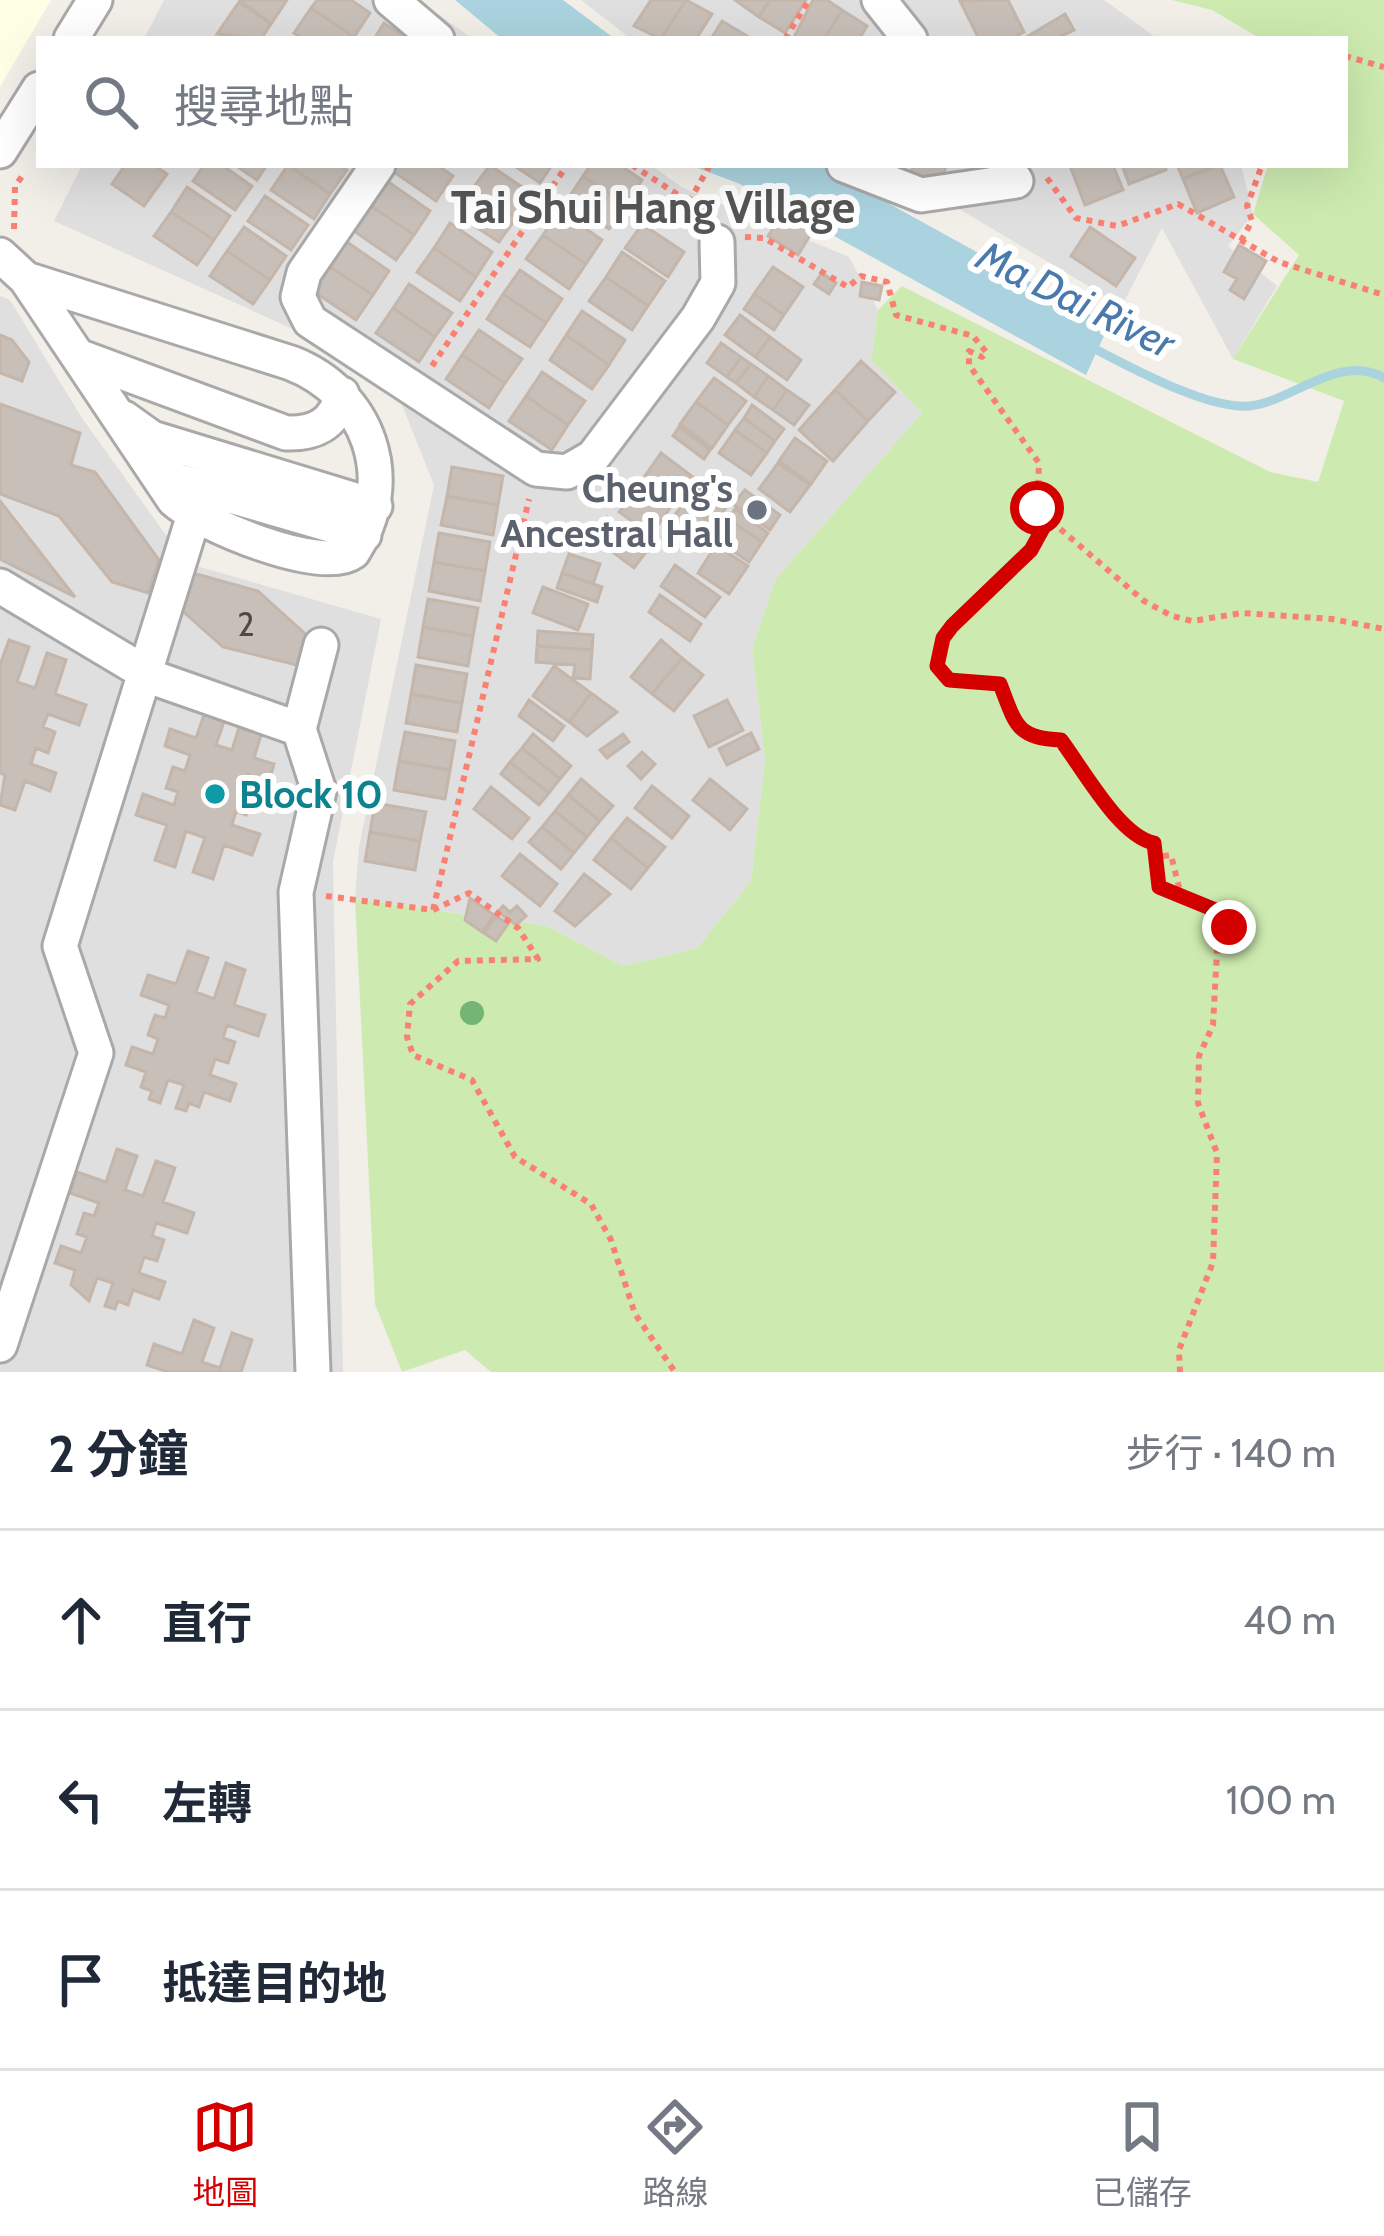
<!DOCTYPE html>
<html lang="zh-TW">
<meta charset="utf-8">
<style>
body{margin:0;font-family:Cabin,"Noto Sans TC",sans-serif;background:#f2f2f3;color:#1f2937}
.stop{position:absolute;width:36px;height:36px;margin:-27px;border:9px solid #d40000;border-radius:50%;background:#fff}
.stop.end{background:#d40000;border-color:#fff;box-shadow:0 3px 12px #0008}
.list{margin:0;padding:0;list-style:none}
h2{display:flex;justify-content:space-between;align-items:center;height:156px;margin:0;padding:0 48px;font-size:51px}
h2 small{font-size:39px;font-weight:400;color:#747a83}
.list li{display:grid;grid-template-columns:78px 1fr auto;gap:36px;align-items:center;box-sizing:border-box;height:180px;padding:0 48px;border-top:3px solid #e0e1e3}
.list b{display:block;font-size:45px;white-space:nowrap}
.list em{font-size:39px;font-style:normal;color:#747a83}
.icon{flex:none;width:66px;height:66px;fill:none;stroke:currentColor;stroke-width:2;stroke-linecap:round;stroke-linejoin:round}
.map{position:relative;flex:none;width:1384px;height:1372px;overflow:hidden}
.search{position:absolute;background:#fff;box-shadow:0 12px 48px #0002;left:36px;right:36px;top:36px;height:132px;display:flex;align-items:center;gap:30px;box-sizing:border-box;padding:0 42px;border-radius:0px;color:#747a83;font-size:45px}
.sheet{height:696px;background:#fff}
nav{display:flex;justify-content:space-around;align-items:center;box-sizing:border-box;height:168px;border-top:3px solid #e0e1e3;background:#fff;font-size:33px;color:#747a83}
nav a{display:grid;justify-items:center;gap:6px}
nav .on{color:#d40000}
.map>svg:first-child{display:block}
.residential{fill:#e0dfdf}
.education{fill:#ffffe5}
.grass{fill:#cdebb0}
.water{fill:#aad3df}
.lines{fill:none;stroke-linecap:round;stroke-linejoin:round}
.stream{stroke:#aad3df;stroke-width:9}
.building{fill:#c7bfb8;stroke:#c4b6ab;stroke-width:3}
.minor-casing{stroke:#a9a9a9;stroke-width:39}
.path{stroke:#fa8072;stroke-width:6;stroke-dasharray:6 6;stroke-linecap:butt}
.minor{stroke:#fff;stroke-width:33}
.tree{fill:#74b475}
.route{stroke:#d40000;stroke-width:15}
.worship-dot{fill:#6b7280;stroke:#fff;stroke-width:4.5}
.culture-dot{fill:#0f9aa8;stroke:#fff;stroke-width:4.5}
.labels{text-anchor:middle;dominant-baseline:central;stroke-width:12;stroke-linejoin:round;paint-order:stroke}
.number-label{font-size:33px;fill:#4b4948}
.worship-label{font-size:39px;font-weight:bold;fill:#5b616d;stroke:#fff;text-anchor:end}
.culture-label{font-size:39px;font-weight:bold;fill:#0d838f;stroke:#fff;text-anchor:start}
.water-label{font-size:42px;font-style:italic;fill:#4a7aab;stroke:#fff}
.quarter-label{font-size:45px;font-weight:bold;fill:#555;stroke:#fff}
</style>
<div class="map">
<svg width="1384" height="1372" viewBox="0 0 1384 1372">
<rect width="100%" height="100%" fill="#f2efe9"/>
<path class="residential" d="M164,0h254l55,39h-329z
M581,0h523l54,39h-527z
M82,165h569l32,23 166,69 29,53 -7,50 51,53 -147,167 -23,69 13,111 -14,121 -54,67 -74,18 -76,-40 -192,-27 4,-52 75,-362 -34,-85 -63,-51 -283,-128z
M869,165h372l12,49 -25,32 49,40 -44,73 -71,-131 -40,78 -168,-100z
M0,296l10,4 72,118 104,145 195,56 -48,243 10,510h-343z"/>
<path class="education" d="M0,0h51l-51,87z"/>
<path class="grass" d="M1172,0h212v1372h-893l-26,-22 -63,22 -27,-68 -20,-405 192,27 76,40 74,-18 54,-67 14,-121 -13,-111 23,-69 147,-167 -51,-53 7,-50 24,-24 368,186 48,10 26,-81 -111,-42 66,-104 -46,-41 15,-49h77v-126h-84l-49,-29z"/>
<path class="water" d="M455,0h108l52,39h-113z
M690,165h129l290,160 -23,50 -346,-191z"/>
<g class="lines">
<path class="stream" d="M1091,347c38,19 116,63 159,59 43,-5 90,-54 134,-28"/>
</g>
<path class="building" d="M240,0h47l-16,24z
M317,0h34l19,13 -16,24 -43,-29z
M651,0h35l-25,39 -27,-13z
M686,0l26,14 -16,25h-35z
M735,0h35l-11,17z
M770,0h36l-21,33 -26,-16z
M813,0h14l15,10 -18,29h-31z
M1008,0l16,32 -14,7h-31l-19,-38z
M239,2l32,22 -10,15 -44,-5z
M311,8l43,29 -2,2h-49l-9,-6z
M842,10l25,16 -8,13h-35z
M1065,14l9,16 -19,9h-32z
M722,21l25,15 -2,3h-34z
M384,23l24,16h-34z
M125,165h29l13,9 -23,32 -32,-22z
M204,165h18l30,21 -17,24 -42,-29z
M235,165h32l-10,15z
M288,165l42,29 -16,25 -43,-29z
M288,165h51l8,5 -17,24z
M398,165h39l16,11 -17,25 -42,-29z
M490,165l42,29 -16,24 -43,-30z
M513,165h39l-12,18z
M591,165h29l22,15 -16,25 -43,-29z
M914,165h33l-9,20 -28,-12z
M1113,165l10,25 -38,15 -15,-39z
M1122,165h42l2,5 -37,14z
M1177,165h37l-31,14z
M1220,165l14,32 -37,16 -14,-34z
M583,176l43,29 -17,24 -42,-29z
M387,181l43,30 -16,24 -43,-29z
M187,187l43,29 -16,24 -43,-28z
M473,188l43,30 -17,24 -43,-28z
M265,196l43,29 -17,25 -43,-29z
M371,206l43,29 -18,25 -42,-29z
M559,210l43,30 -16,24 -43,-29z
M171,212l43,28 -17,25 -43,-29z
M782,214l30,18 -14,23 -30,-19z
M450,223l42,29 -16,25 -42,-29z
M642,224l42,28 -16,25 -43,-29z
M244,227l42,29 -16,24 -43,-29z
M1090,227l45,31 -19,28 -45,-30z
M543,235l43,29 -17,25 -43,-30z
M347,242l42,29 -16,24 -43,-28z
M1239,245l27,16 -22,38 -14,-9 7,-11 -13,-7z
M434,248l42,29 -16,24 -43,-29z
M227,251l43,29 -17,24 -43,-28z
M622,252l43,29 -17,25 -42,-29z
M330,267l43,28 -17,25 -43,-29z
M773,267l30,20 -19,28 -30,-21z
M520,270l42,29 -16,24 -43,-29z
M822,273l14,10 -7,11 -15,-10z
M606,277l42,29 -16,24 -43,-29z
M862,282l20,4 -3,14 -19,-4z
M409,284l43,29 -17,24 -42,-29z
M503,294l43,29 -16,24 -43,-28z
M754,294l30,21 -10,15 -30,-21z
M393,308l42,29 -16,25 -43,-29z
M582,311l43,29 -16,25 -43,-30z
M740,315l30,22 -15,20 -30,-22z
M479,330l43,29 -17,24 -43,-28z
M0,335l12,5 17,22 -7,19 -22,-8z
M566,335l43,30 -17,24 -42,-29z
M770,337l31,23 -14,20 -32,-23z
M721,343l20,14 -14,20 -20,-14z
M462,355l43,28 -16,25 -43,-29z
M741,357l10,7 -15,19 -9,-6z
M861,361l34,31 -27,29 -33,-31z
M751,364l17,12 -14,21 -18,-14z
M542,372l43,29 -17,24 -42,-29z
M768,376l19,14 -14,20 -19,-13z
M714,378l32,23 -18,24 -32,-23z
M787,390l22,15 -15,20 -21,-15z
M835,390l33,31 -35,40 -34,-31z
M526,396l42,29 -16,25 -43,-29z
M696,402l32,23 -16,23 -32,-24z
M0,404l80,29 -9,32 24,7 64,88 -11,33 -36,-11 -53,-66 -59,-22z
M752,405l32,24 -9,12 -31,-23z
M744,418l31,23 -8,12 -32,-23z
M679,427l31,23 -6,9 -31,-23z
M735,430l32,23 -16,22 -32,-22z
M795,438l32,23 -16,23 -32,-23z
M661,453l32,24 -16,23 -32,-24z
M778,463l32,22 -20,27 -31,-23z
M452,467l51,9 -5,29 -51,-9z
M644,478l31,23 -24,34 -32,-23z
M699,483l29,22 -13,18 -30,-22z
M745,490l35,25 -10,15 -37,-26z
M447,496l51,9 -5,30 -52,-10z
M0,501l75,96 -75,-38z
M684,503l30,22 -10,14 -31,-22z
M735,509l33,24 -6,9 -34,-23z
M607,517l42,31 -15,20 -42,-31z
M728,519l34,23 -13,20 -36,-24z
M439,533l51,9 -5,29 -51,-9z
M716,545l32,21 -19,28 -31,-21z
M569,554l31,10 -7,20 -31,-11z
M434,562l51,9 -5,30 -51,-10z
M675,565l45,32 -15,20 -44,-31z
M189,572l69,19 55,50 -8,26 -82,-20 -45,-40z
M562,573l40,14 -5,15 -40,-14z
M543,587l45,17 -10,26 -45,-17z
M660,595l41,29 -11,17 -41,-29z
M428,599l50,9 -5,28 -50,-9z
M423,627l50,9 -5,30 -50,-9z
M538,631l55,4 -1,15 -55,-4z
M9,640l20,7 -12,35 18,6 12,-35 19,7 -11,34 31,11 -7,20 -31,-11 -5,13 12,5 -7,21 -12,-5 -5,16 25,9 -6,18 -25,-10 -10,29 -15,-5 5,-30 -5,-2v-108z
M661,640l21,18 -30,36 -21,-17z
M537,646l55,4 -2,29 -17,-1 2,-13 -39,-3z
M682,658l21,17 -29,36 -22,-17z
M416,665l51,9 -5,29 -51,-9z
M554,666l37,27 -22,29 -36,-26z
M591,693l26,19 -30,24 -18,-14z
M411,694l51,9 -5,29 -51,-9z
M529,700l35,26 -11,15 -34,-25z
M727,700l16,30 -34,17 -15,-31z
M206,709l20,7 -10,29 16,5 9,-29 22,8 -9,29 20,6 -5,18 -21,-7 -5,16 10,3 -7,21 -10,-4 -4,14 28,9 -8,21 -28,-10 -11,34 -20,-7 12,-34 -19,-7 -11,36 -20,-7 12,-35 -31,-10 7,-21 31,11 4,-13 -12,-4 7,-21 12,4 5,-16 -25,-9 5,-17 26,9z
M405,732l50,9 -5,29 -51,-9z
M751,733l8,16 -32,16 -8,-16z
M533,734l38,32 -11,13 -38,-31z
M623,734l6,8 -22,16 -7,-8z
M522,748l38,31 -11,14 -39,-31z
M642,752l13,12 -14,15 -13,-13z
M399,761l51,9 -5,29 -51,-9z
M510,762l39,31 -10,12 -38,-31z
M581,779l32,27 -13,15 -32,-26z
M710,779l37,30 -17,21 -37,-30z
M652,786l37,30 -17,22 -37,-30z
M491,787l38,31 -17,21 -38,-30z
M568,795l32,26 -13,16 -32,-26z
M375,803l51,9 -6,29 -50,-9z
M555,811l32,26 -13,16 -32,-26z
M627,818l38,29 -17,21 -37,-30z
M542,827l32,26 -13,16 -32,-27z
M370,832l50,9 -5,29 -50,-9z
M611,838l37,30 -17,21 -37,-29z
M520,854l37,30 -17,22 -38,-30z
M584,874l26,20 -35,32 -20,-15z
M470,898l24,17 -12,17 -17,-12z
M503,906l7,6 7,-6 9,10 -10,9 -18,-13z
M496,916l12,8 -12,17 -12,-8z
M188,951l20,7 -12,34 18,7 12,-36 19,7 -11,35 31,10 -7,21 -31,-11 -4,13 12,4 -7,21 -13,-4 -5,16 26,9 -6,17 -26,-9 -5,15 -10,-4 -3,8 -10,-3 8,-23 -16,-5 -8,23 -11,-4 3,-8 -11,-4 5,-15 -20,-7 6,-18 21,7 5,-15 -10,-4 7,-20 10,3 4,-13 -28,-10 7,-20 28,9z
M117,1149l20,7 -12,34 18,6 13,-35 19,7 -12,34 31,11 -7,20 -31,-10 -4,13 12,4 -7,21 -13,-4 -5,16 26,9 -6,17 -26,-9 -5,15 -10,-4 -3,8 -10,-3 8,-23 -16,-5 -8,23 -18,-16 4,-15 -20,-7 6,-17 20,7 6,-16 -10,-3 7,-21 10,3 5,-13 -29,-10 7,-21 29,10z
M194,1320l20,8 -12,34 18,6 12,-35 20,7 -11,32h-73l-21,-7 7,-21 28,10z"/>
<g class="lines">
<g class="minor-casing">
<path id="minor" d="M391,0l46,39
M879,0l31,39
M71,39l24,-39
M0,151l39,-62
M378,165l-74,108 -6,24 12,24 226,148 31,3 26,-15 105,-139 20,-35 -1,-41
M844,165l77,30 95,-14 -11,-16
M0,255l26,24 148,221c26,24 148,75 179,52 47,-72 16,-159 -62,-189l-265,-84
M78,356l208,77c29,1 49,-9 56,-39
M124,418l28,20 223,68
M151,464l25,16 188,55
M0,586l154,92 145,51 20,62 -23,101 17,480
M299,729l22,-84
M0,1345l96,-292 -36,-107 133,-428"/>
</g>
<path class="path" d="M785,39l24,-39
M1345,56l39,11
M632,165l57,37 11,15
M1047,178l29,40 41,8 61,-22 101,58 105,33
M689,202l21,-37
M14,229l1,-42 9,-14
M745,237l19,1 84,49 13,-11 26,6 9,33 77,21 14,17 -5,4 -13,-6v14l70,98 -2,46 107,92 28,15 20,5 50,-8 90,6 52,10
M1241,241l11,-20 -5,-15 15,-41
M432,366l135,-201
M1048,519l-17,31 -88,88 -6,28 12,14 52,4c15,41 14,54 60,56l10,20 23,20 10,26 30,33 19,4 4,14 14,-2 10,40 47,25 -11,31 -4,74 -14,31 -1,47 19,50 -4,109 -34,88 1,22
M1157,857l2,30 22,8
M326,896l107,14 36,-17 49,35 20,31 -80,2 -48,43 -3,33 6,18 59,25 43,77 76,47 20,36 24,74 40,58
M433,910l96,-411"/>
<use href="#minor" class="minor"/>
</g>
<circle class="tree" cx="472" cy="1013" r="12"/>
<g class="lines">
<path class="route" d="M1037,508l11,11 -17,31 -79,76 -9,12 -6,28 12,14 51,4c16,41 16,54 61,56 25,34 59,96 93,103l5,44 66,27 4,13"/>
</g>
<circle class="worship-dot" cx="757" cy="510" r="12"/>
<circle class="culture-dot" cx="215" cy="794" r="12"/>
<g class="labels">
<g class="number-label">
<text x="246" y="624">2</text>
</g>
<g class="worship-label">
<text x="733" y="488">Cheung's<tspan x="733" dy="45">Ancestral Hall</tspan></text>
</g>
<g class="culture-label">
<text x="239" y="794">Block 10</text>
</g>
<g class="water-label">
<text transform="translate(1076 299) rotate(26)">Ma Dai River</text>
</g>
<g class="quarter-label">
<text x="653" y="207">Tai Shui Hang Village</text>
</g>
</g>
</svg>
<div class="stop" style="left:1037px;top:508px"></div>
<div class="stop end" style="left:1229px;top:927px"></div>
<div class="search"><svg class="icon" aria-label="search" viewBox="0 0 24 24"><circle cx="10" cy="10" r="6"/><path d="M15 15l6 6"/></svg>搜尋地點</div>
</div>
<section class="sheet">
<h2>2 分鐘<small>步行 · 140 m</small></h2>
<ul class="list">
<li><svg class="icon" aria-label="ahead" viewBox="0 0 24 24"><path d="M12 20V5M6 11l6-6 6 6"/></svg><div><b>直行</b></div><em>40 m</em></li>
<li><svg class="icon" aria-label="left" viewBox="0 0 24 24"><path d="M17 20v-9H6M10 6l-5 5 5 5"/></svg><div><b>左轉</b></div><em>100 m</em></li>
<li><svg class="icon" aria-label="arrive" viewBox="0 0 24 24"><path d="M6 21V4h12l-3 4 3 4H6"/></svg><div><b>抵達目的地</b></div></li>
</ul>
</section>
<nav>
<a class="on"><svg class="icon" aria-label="map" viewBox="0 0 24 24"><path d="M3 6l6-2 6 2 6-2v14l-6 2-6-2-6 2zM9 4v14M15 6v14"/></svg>地圖</a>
<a><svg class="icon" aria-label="directions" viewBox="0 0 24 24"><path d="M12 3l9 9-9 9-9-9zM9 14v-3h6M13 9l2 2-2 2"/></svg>路線</a>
<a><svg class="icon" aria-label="saved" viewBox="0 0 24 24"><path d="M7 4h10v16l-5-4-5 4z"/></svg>已儲存</a>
</nav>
